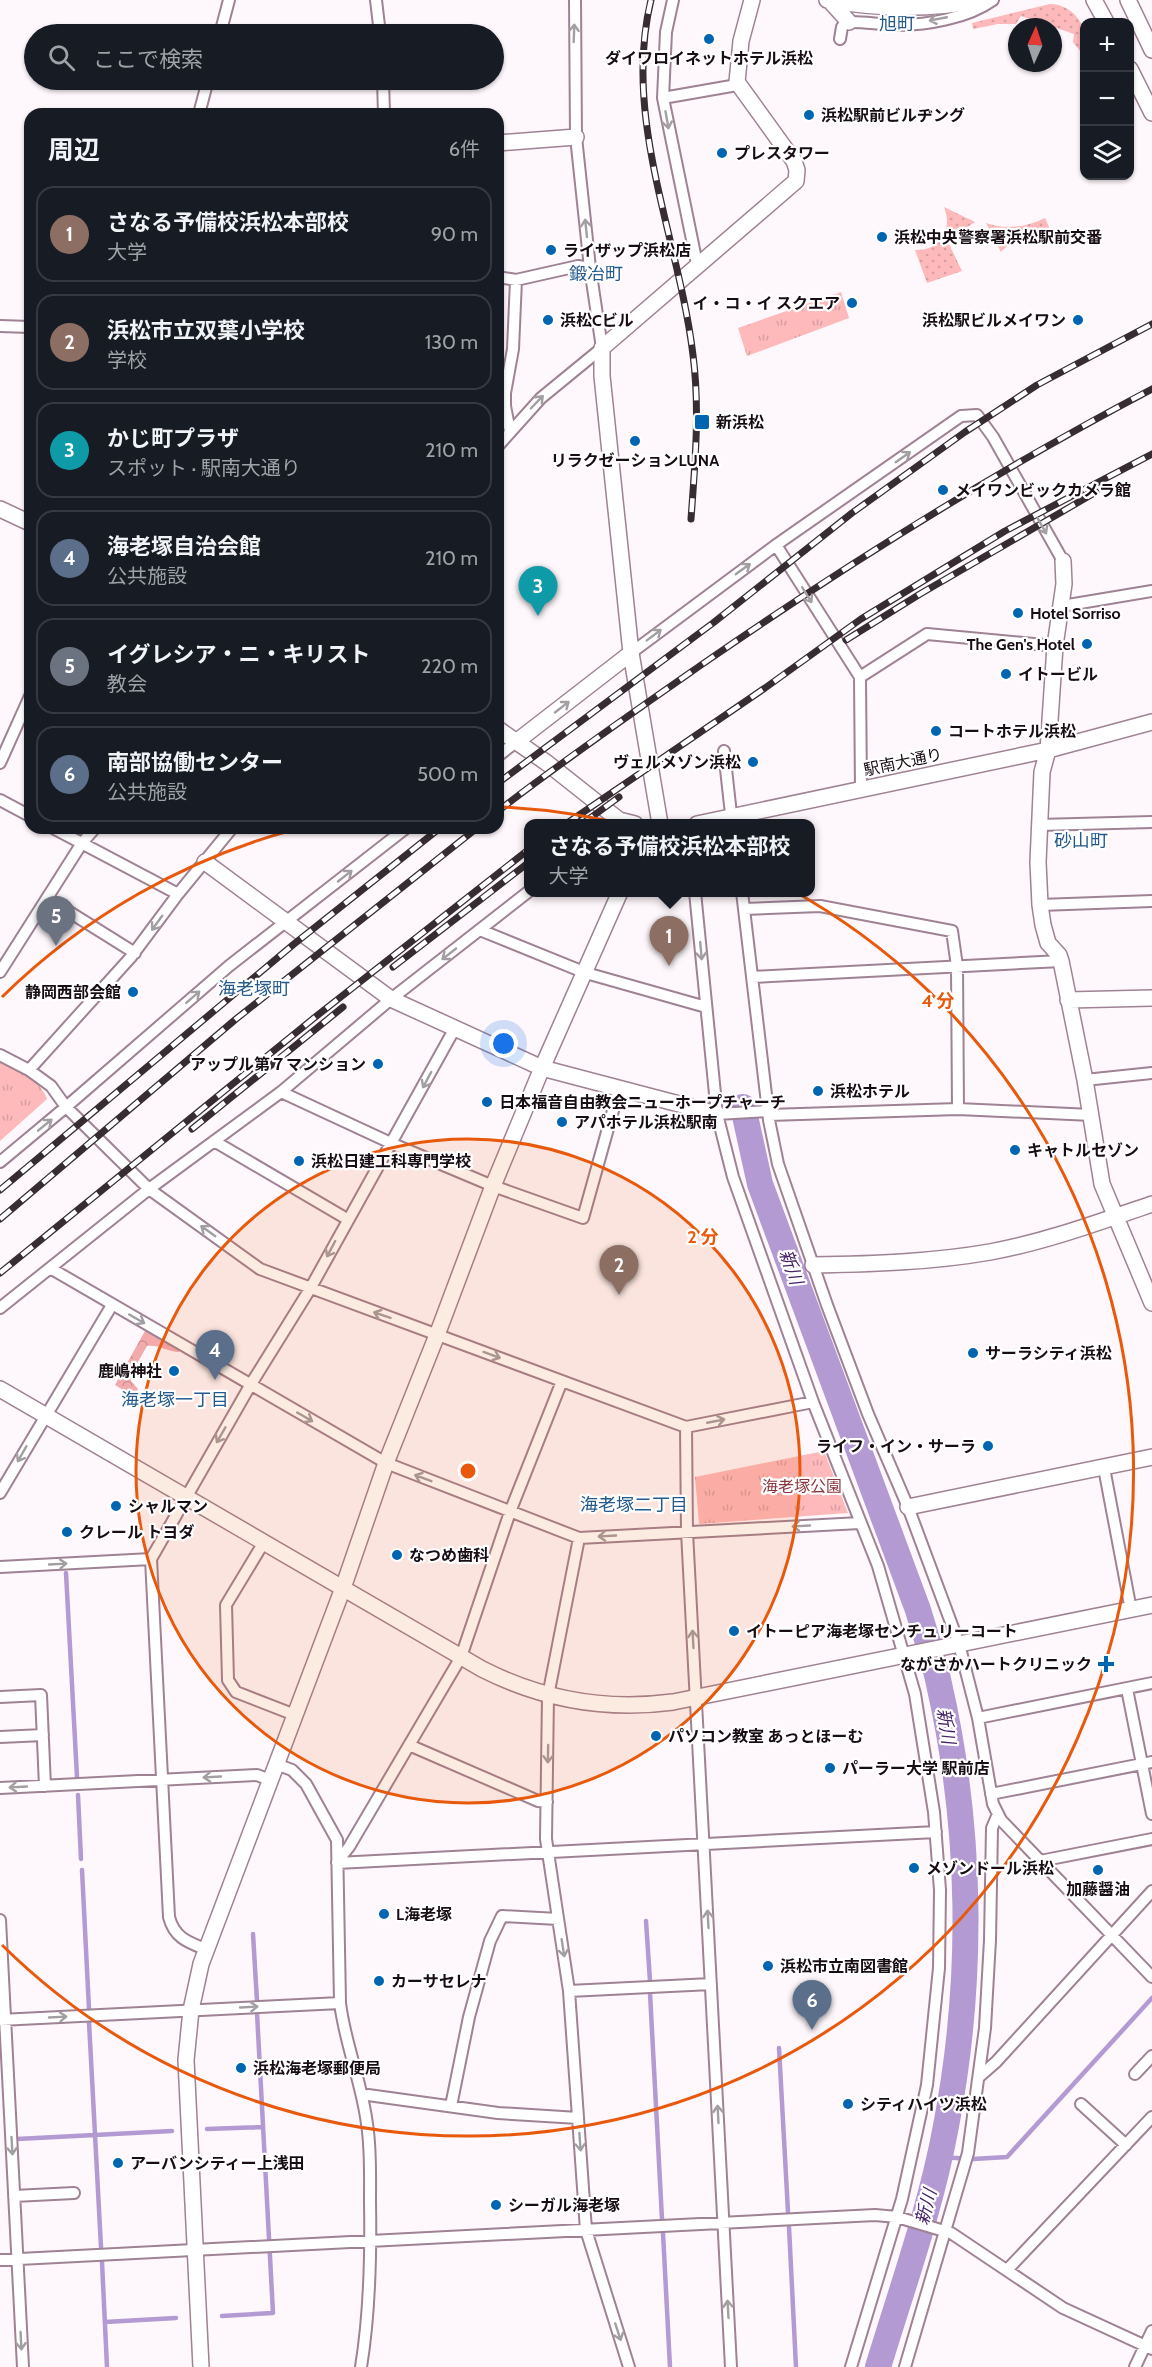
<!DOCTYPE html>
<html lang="ja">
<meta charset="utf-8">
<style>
body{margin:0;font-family:Cabin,"Noto Sans JP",sans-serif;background:#20242c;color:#f1f3f6}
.controls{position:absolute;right:18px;top:18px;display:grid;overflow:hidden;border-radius:12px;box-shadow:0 2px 4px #0004}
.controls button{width:54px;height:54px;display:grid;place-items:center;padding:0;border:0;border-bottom:2px solid #363941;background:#171b24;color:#f1f3f6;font:30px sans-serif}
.compass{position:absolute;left:1008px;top:18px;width:54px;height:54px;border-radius:50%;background:#171b24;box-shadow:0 2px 4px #0004;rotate:3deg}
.you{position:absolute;left:504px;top:1044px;width:21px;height:21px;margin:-15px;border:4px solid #fff;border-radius:50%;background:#1a73e8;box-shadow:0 0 0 9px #1a73e833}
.badge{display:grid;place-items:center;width:39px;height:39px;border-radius:50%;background:#85b3d7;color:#fff;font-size:20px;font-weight:700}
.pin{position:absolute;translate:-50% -50px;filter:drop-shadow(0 2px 3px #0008)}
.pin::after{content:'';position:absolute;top:32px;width:21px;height:18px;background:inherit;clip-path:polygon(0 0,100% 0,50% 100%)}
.popup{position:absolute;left:524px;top:819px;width:291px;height:78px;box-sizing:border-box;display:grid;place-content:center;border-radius:12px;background:#171b24;filter:drop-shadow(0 2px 4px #0005);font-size:20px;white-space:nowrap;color:#9ea1a6}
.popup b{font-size:22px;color:#f1f3f6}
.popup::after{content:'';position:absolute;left:50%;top:100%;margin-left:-12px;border:12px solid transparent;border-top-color:#171b24}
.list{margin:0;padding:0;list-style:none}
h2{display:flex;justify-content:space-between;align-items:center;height:78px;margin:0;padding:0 24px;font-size:26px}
h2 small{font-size:20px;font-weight:400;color:#9ea1a6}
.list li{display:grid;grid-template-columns:39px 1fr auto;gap:18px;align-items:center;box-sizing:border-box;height:96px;margin:0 12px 12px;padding:0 12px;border:2px solid #363941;border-radius:18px}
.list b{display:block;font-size:22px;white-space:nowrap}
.list p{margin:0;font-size:20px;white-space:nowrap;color:#9ea1a6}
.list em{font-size:20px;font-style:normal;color:#9ea1a6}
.icon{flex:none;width:33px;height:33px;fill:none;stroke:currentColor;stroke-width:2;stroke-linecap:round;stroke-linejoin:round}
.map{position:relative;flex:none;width:1152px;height:2367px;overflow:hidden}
.search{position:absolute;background:#171b24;box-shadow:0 2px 4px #0004;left:24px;top:24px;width:480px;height:66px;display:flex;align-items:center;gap:15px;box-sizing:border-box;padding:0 21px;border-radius:33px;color:#9ea1a6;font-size:22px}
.panel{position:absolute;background:#171b24;box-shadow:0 2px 4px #0004;left:24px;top:108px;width:480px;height:726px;border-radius:18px}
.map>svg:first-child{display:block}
.grass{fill:url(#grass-dots)}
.forest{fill:url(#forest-crowns)}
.park{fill:url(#park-tufts)}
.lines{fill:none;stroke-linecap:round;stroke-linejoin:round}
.stream{stroke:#b39ad3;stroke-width:4.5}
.river{stroke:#b39ad3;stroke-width:26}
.street-casing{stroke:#9f8294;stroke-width:14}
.secondary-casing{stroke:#9f8294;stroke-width:18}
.street{stroke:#fff;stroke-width:10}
.secondary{stroke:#fff;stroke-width:15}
.rail-casing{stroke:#362c32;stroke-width:7}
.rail{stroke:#fff;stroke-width:4.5;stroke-dasharray:14;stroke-linecap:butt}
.oneway{stroke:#a39ea1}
.ring{fill:none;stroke:#e8590c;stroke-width:3}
.poi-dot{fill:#0065b1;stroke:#fff;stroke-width:2}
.labels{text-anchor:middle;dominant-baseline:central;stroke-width:4.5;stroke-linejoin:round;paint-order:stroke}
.poi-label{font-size:16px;font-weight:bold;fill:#180d14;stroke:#fff;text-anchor:start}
.street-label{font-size:16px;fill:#180d14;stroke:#fff}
.park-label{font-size:16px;fill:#8a363e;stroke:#fff}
.neighbourhood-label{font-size:18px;fill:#255a8c;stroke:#fff}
.water-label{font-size:18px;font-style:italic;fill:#472467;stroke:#fff}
.centre{fill:#e8590c;stroke:#fff;stroke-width:3}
.ring-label{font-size:18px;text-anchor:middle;font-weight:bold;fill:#e8590c;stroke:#fff;stroke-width:4.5;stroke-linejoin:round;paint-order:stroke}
</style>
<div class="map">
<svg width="1152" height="2367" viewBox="0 0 1152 2367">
<defs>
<pattern id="grass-dots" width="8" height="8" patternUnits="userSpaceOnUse" patternTransform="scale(1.5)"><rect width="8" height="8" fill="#feb9bb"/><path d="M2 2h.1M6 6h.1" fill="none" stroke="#d99ea0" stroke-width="1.8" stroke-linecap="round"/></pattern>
<pattern id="forest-crowns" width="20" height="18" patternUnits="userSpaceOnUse" patternTransform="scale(1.5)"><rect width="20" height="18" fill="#f2aaac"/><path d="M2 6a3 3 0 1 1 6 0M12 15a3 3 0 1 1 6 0" fill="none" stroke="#cf9193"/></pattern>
<pattern id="park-tufts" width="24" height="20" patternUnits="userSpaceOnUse" patternTransform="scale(1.5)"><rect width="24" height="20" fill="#feb9bb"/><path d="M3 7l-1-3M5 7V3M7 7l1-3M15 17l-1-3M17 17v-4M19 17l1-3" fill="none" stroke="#d99ea0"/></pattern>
</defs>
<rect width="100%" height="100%" fill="#fef7fb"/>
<path class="grass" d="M1050,4c15,0 30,11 34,27 2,8 1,17 0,25l-11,-14 1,-8 -53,-18 -5,8h-18l-25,5 -1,-6z
M944,207l31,15 -28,18 15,31 -35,12 -12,-33c26,1 38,-20 29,-43z
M1045,218l5,11c-23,10 -28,0 -49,23l-15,-29c19,7 42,4 59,-5z"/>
<path class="forest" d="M146,1329l34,19 -1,4c-11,0 -20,-8 -32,-6l-17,30 1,5 7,8 -5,7 -18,-11z"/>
<path class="park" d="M841,292l8,26 -102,38 -9,-28z
M0,1060c18,10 39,18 47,39l-47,42z
M824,1451l24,62 -149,11 -4,-47z"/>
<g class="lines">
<path class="stream" d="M66,1573l11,204
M78,1795l3,64
M82,1870l7,139
M646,1921l4,60
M253,1934l4,67
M650,1993l12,226
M89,2022l12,225
M779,2048l9,164
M207,2129l56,-2
M17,2139l155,-8
M939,2157l34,2 34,-2 145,-159
M789,2227l7,140
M663,2233l7,134
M102,2262l5,105
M222,2316l51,-3 -16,-300
M105,2322l71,-4"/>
<path class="river" d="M743,1107l17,77 158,426c7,24 16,49 21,74 33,145 35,296 7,442 -15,82 -44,162 -68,241"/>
<g class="street-casing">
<path id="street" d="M376,0l4,34
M673,0l-7,32 -3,66 34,166
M220,34l9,-34
M840,39l2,-12 4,-5c17,-1 34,3 52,3 29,0 70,-7 95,-25
M383,80l1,34
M663,98l74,-13
M199,114l9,-34
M498,277l18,3 62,-14 12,2
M0,326l30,1
M510,432l-5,-26v-13l8,-44 3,-69
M498,446l43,-48 61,-50 -12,-80 -14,-131 -1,-137
M776,545l84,132 1,113
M1062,606l90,-15
M631,653l145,-108 185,-129 16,-1 16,22 70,124
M860,677l67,-43 128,12
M724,751l8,72
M498,756l18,-14
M0,763l30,-67
M0,800l30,16
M1039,825l113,-3
M53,828l125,66
M695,892l22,222 16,63 80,225 65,164 37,128 19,118 6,78 -1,78 -12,117 -25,114 -51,168
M742,892l27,228 9,44 49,141 41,109 40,93 51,137 19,74 15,86 8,16 151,157
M47,898l88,55
M1040,905l112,-4
M744,909l76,-3 132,25 5,35 1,143
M480,930l106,43 120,34
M0,972l82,-129 13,-15
M752,977l309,-16
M0,1055l29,15 22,16 15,21 83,82 111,80 426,158 127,-25
M29,1070l102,-113 47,-63 54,-66
M1085,1080l67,-7
M281,1092l112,52 100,42 90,32 36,-129
M717,1114l51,-3
M769,1115l189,-6 134,6
M214,1141l133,78
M0,1162l66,-55 163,-141 177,-138
M50,1268l336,195 193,75 281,-15
M0,1308l149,-119 132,-97 110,-93 137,-107
M686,1427l1,105 44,835
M1104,1468l27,142
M0,1493l112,-188
M579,1538l-31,158 -2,143 23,152 17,239 43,137
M264,1542l-38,63 2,75 8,12 59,23
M0,1567l151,-8
M1127,1689l25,125
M0,1697l41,-2 4,91
M978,1718l174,-35
M0,1737l43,-2
M409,1745l129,56 9,1
M276,1764l16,6 14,14 31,56 3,163c5,41 22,80 27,121 4,25 3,52 3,78 1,55 0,110 -9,165
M0,1788l257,-13 13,5
M991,1794l161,-32
M1040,1861l112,-22
M337,1862l12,-15 112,-190 49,-145 52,-131
M337,1863l599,-31
M0,1920l23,447
M205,1949c-18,-7 -31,-12 -36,-32l-18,-358 100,-175 59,-95 145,-261
M569,1991l142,-7
M0,2020l340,-17
M1135,2074l17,-18
M980,2076l16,-14 156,-171
M362,2097l6,-2 130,18 80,5
M1081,2104l45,41
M451,2106l18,-89 21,-76 12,-25 56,3
M14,2196l60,-3
M0,2260l875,-45 22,2 54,16 112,75 89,41
M1007,2270l145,-153
M905,2367l63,-214 17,-125 5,-88 2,-112 6,-14
M1135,2367l17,-36"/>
</g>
<g class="secondary-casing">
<path id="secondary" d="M827,0c52,9 102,11 153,0
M829,0l20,22
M1094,0l12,22
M1128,0l24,50
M1130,69l22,44
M498,143l78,-6
M0,509l30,14
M1063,561l1,23 -9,62 -7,104 -6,22 -4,90 2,43 3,20 5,18 11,12 2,6 24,119 17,104 50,119
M498,729l49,34 72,57 16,4
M516,742l115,-89
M660,824l-29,-171 -29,-277v-28l194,-167 1,-11 -3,-9 -57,-79 4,-41 11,-41
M697,824l351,-74 104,-28
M205,862l186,137 151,69 175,46
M1068,1000l84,-2
M813,1265c59,-1 120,-3 177,-13 55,-10 109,-30 162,-48
M0,1389l482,280c61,31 123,42 191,33l479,-97
M908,1507l244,-50
M201,2367l-15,-307 5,-50 10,-46 142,-376 43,-125 51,-128 56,-149 49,-118 78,-176"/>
</g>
<use href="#street" class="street"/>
<use href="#secondary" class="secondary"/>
<g class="rail-casing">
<path id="rail" d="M651,0c-29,119 28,238 42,355 7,54 2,109 -2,164
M846,640l74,-46 176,-102
M498,783l215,-160 139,-110 113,-81 72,-47 115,-61
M498,811c66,-51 137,-100 206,-148 145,-100 292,-192 448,-274
M566,824l199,-136 96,-69 144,-88 147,-77
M582,824l37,-27
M393,967l135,-104
M192,1129l151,-122
M0,1190l294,-246 146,-116
M0,1219l236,-200 241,-191
M0,1273l314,-255 214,-168"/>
</g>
<use href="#rail" class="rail"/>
</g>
<defs><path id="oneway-shaft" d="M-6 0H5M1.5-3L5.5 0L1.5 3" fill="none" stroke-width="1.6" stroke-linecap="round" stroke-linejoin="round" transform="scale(1.5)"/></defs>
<g class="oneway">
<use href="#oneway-shaft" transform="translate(938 19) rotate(169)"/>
<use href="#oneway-shaft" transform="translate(574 33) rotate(-88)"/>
<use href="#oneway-shaft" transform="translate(667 120) rotate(80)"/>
<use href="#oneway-shaft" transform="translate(586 228) rotate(-96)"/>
<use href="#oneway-shaft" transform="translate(537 402) rotate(-46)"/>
<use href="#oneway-shaft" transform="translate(903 457) rotate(-35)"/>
<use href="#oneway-shaft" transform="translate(1042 526) rotate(61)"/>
<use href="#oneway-shaft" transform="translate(743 569) rotate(-36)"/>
<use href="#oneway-shaft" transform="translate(807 595) rotate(58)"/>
<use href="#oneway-shaft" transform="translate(654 635) rotate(-37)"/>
<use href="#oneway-shaft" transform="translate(562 707) rotate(-38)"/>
<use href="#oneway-shaft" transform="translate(345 876) rotate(-38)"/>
<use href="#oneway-shaft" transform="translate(157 923) rotate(126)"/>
<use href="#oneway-shaft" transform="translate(701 951) rotate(85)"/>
<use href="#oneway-shaft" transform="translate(449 954) rotate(142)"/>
<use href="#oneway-shaft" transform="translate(193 997) rotate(-41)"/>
<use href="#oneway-shaft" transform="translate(427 1080) rotate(118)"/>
<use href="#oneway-shaft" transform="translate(45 1125) rotate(-39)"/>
<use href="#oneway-shaft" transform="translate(208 1231) rotate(-144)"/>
<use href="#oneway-shaft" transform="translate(331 1249) rotate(118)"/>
<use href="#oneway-shaft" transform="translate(382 1315) rotate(-161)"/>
<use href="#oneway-shaft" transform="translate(137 1319) rotate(30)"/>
<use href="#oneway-shaft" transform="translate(492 1355) rotate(20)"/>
<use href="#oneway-shaft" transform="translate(305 1417) rotate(30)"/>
<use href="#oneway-shaft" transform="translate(716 1421) rotate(-11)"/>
<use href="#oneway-shaft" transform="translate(221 1435) rotate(120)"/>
<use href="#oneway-shaft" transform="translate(22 1454) rotate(120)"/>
<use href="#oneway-shaft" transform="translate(423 1478) rotate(-159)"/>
<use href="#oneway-shaft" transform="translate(801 1526) rotate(177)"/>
<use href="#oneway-shaft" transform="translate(607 1536) rotate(177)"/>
<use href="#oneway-shaft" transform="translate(58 1564) rotate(-3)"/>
<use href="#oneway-shaft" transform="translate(693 1639) rotate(-93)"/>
<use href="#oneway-shaft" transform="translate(548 1754) rotate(91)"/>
<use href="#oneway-shaft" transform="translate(212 1777) rotate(177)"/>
<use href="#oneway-shaft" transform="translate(18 1787) rotate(177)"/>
<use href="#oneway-shaft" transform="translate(708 1919) rotate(-93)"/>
<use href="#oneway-shaft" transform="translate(563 1948) rotate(81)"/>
<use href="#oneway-shaft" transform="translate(249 2007) rotate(-3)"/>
<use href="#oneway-shaft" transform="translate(58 2017) rotate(-3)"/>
<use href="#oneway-shaft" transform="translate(718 2114) rotate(-93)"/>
<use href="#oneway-shaft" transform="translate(580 2142) rotate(86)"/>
<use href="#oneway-shaft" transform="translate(12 2146) rotate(87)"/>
<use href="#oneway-shaft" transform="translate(728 2309) rotate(-93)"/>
<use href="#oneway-shaft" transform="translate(618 2332) rotate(72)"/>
<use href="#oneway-shaft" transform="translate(21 2341) rotate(87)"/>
</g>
<circle cx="468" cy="1471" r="332" fill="#e8590c" fill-opacity=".12"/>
<g class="ring">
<circle cx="468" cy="1471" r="332"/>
<path d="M2 997A665 665 0 0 1 296 829M503 807A665 665 0 1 1 2 1945"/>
</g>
<g class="poi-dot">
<circle cx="709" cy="39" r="6"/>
<circle cx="809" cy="115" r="6"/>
<circle cx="722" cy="153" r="6"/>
<circle cx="882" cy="237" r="6"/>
<circle cx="551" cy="250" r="6"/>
<circle cx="852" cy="303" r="6"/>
<circle cx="548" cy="320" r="6"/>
<circle cx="1078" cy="320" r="6"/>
<rect x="694" y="414" width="16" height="16" rx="3"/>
<circle cx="635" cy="441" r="6"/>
<circle cx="943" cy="490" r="6"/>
<circle cx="1018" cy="613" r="6"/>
<circle cx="1087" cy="644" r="6"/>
<circle cx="1006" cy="674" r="6"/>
<circle cx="936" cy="731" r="6"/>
<circle cx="753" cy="762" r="6"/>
<circle cx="133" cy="992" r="6"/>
<circle cx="378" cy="1064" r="6"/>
<circle cx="818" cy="1091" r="6"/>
<circle cx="487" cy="1102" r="6"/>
<circle cx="562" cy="1122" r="6"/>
<circle cx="1015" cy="1150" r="6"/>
<circle cx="299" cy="1161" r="6"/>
<circle cx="973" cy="1353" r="6"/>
<circle cx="174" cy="1371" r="6"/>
<circle cx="988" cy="1446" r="6"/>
<circle cx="116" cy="1506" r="6"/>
<circle cx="67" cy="1532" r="6"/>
<circle cx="397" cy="1555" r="6"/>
<circle cx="734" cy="1631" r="6"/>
<path d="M1103 1655h6v6h6v6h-6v6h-6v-6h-6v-6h6z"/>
<circle cx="656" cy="1736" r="6"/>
<circle cx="830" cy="1768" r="6"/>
<circle cx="914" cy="1868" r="6"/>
<circle cx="1098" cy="1870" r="6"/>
<circle cx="384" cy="1914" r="6"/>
<circle cx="768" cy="1966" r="6"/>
<circle cx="379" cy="1981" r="6"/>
<circle cx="241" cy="2068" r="6"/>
<circle cx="848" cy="2104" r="6"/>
<circle cx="118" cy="2163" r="6"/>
<circle cx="496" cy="2205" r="6"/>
</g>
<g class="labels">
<g class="poi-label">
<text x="709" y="58" text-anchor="middle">ダイワロイネットホテル浜松</text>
<text x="821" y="115">浜松駅前ビルヂング</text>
<text x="734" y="153">プレスタワー</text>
<text x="894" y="237">浜松中央警察署浜松駅前交番</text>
<text x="563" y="250">ライザップ浜松店</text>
<text x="840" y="303" text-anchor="end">イ・コ・イ スクエア</text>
<text x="560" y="320">浜松Cビル</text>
<text x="1066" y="320" text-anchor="end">浜松駅ビルメイワン</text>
<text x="716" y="422">新浜松</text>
<text x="635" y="460" text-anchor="middle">リラクゼーションLUNA</text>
<text x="955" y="490">メイワンビックカメラ館</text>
<text x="1030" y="613">Hotel Sorriso</text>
<text x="1075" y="644" text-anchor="end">The Gen's Hotel</text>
<text x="1018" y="674">イトービル</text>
<text x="948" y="731">コートホテル浜松</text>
<text x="741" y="762" text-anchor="end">ヴェルメゾン浜松</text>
<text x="121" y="992" text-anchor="end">静岡西部会館</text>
<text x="366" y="1064" text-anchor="end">アップル第７マンション</text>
<text x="830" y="1091">浜松ホテル</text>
<text x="499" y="1102">日本福音自由教会ニューホープチャーチ</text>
<text x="574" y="1122">アパホテル浜松駅南</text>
<text x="1027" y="1150">キャトルセゾン</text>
<text x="311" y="1161">浜松日建工科専門学校</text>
<text x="985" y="1353">サーラシティ浜松</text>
<text x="162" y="1371" text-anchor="end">鹿嶋神社</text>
<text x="976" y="1446" text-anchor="end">ライフ・イン・サーラ</text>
<text x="128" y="1506">シャルマン</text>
<text x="79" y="1532">クレール トヨダ</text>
<text x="409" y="1555">なつめ歯科</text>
<text x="746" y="1631">イトーピア海老塚センチュリーコート</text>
<text x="1092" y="1664" text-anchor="end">ながさかハートクリニック</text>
<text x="668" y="1736">パソコン教室 あっとほーむ</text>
<text x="842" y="1768">パーラー大学 駅前店</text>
<text x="926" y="1868">メゾンドール浜松</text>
<text x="1098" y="1889" text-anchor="middle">加藤醤油</text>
<text x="396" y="1914">L海老塚</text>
<text x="780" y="1966">浜松市立南図書館</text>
<text x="391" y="1981">カーサセレナ</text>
<text x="253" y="2068">浜松海老塚郵便局</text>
<text x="860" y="2104">シティハイツ浜松</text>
<text x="130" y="2163">アーバンシティー上浅田</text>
<text x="508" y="2205">シーガル海老塚</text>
</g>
<g class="street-label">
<text transform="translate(903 762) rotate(-12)">駅南大通り</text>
</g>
<g class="park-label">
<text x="802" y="1486">海老塚公園</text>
</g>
<g class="neighbourhood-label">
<text x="897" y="24">旭町</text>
<text x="596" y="274">鍛冶町</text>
<text x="1081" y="841">砂山町</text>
<text x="254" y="989">海老塚町</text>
<text x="175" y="1400">海老塚一丁目</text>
<text x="634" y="1505">海老塚二丁目</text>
</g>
<g class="water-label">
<text transform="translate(791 1267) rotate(70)">新川</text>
<text transform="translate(946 1726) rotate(81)">新川</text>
<text transform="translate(926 2207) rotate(-75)">新川</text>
</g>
</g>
<circle cx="468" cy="1471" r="9" class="centre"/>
<g class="ring-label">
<text x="938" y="1007">4 分</text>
<text x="703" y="1243">2 分</text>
</g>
</svg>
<div class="controls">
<button>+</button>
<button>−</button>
<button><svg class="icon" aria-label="layers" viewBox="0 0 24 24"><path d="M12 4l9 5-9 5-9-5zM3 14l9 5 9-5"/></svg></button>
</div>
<svg class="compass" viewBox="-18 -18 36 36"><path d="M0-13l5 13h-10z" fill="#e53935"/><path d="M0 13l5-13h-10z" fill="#9ea1a6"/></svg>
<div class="you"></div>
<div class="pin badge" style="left:669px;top:966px;background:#8d6e63">1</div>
<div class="popup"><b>さなる予備校浜松本部校</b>大学</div>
<div class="pin badge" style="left:619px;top:1295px;background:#8d6e63">2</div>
<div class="pin badge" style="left:538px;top:616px;background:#0f9aa8">3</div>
<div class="pin badge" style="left:215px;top:1380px;background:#5c6f8a">4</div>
<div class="pin badge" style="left:56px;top:946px;background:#6b7280">5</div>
<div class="pin badge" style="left:812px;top:2030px;background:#5c6f8a">6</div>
<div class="search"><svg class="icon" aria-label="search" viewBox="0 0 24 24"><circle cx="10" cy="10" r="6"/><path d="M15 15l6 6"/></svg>ここで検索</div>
<section class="panel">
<h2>周辺<small>6件</small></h2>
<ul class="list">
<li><span class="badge" style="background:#8d6e63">1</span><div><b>さなる予備校浜松本部校</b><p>大学</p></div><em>90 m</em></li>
<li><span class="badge" style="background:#8d6e63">2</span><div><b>浜松市立双葉小学校</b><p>学校</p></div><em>130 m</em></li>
<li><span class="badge" style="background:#0f9aa8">3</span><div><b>かじ町プラザ</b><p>スポット · 駅南大通り</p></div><em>210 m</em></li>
<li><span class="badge" style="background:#5c6f8a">4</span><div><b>海老塚自治会館</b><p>公共施設</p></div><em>210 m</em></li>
<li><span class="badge" style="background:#6b7280">5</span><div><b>イグレシア・ニ・キリスト</b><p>教会</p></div><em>220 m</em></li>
<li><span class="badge" style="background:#5c6f8a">6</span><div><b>南部協働センター</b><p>公共施設</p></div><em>500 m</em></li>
</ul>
</section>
</div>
